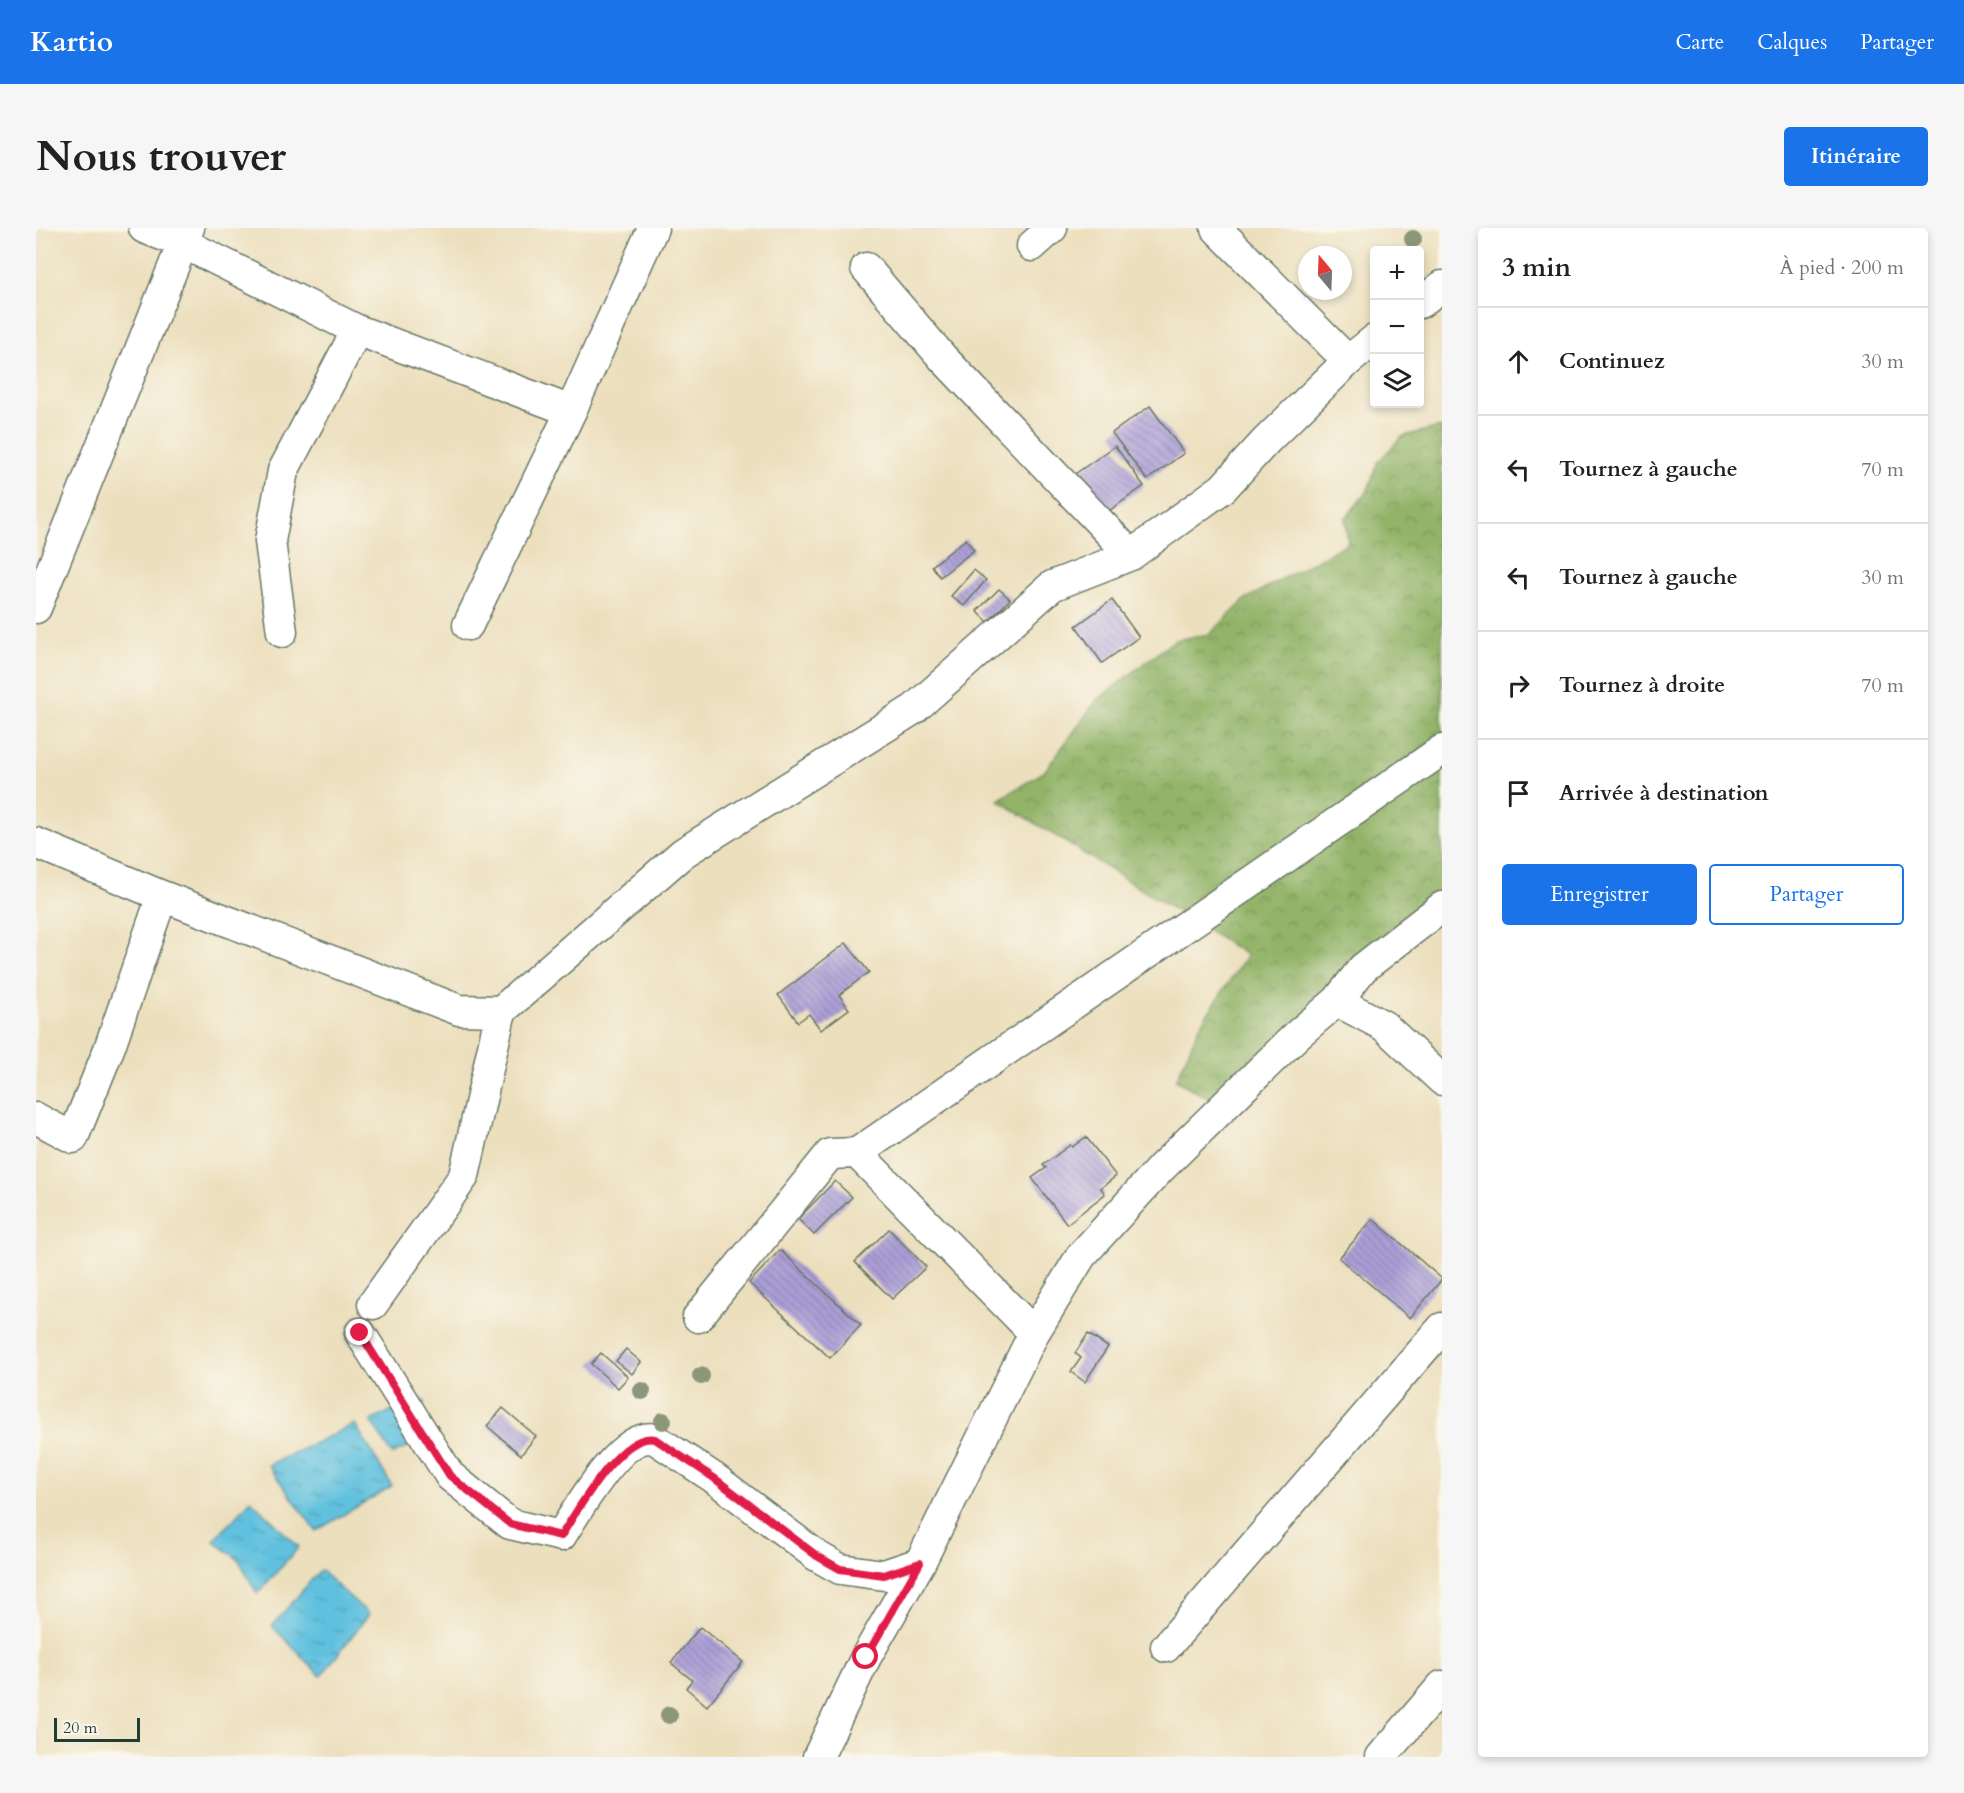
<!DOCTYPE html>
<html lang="fr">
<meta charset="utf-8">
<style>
body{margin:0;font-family:Cardo,serif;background:#f6f6f6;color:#202124}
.controls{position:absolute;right:18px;top:18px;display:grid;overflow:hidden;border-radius:6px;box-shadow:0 3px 9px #0003}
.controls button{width:54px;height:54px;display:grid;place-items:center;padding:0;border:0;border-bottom:2px solid #e0e0e0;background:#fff;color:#202124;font:30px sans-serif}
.compass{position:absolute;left:1262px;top:18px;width:54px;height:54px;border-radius:50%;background:#fff;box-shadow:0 3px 9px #0003;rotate:341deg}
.scale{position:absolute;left:18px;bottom:15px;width:86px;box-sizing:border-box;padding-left:6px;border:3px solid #1f3d34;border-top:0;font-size:16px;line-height:21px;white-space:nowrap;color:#1f3d34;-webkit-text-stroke:4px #fbf7ec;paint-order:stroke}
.stop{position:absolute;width:18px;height:18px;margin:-14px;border:4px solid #e11d48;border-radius:50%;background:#fff}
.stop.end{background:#e11d48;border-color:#fff;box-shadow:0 2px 6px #0008}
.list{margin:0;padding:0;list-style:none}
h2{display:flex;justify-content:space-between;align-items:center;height:78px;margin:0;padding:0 24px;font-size:26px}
h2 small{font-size:20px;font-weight:400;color:#757577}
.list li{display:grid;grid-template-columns:39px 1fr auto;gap:18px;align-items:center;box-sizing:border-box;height:108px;padding:0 24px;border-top:2px solid #e0e0e0}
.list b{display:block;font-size:22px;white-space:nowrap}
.list em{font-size:20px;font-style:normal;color:#757577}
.actions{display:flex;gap:12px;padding:18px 24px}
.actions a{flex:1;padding:14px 0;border:2px solid #1a73e8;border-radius:6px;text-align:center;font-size:21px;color:#1a73e8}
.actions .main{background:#1a73e8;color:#fff}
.icon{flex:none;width:33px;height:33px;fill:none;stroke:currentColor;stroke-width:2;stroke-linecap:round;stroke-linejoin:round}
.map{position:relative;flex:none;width:1406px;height:1529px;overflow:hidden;border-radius:6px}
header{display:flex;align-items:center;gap:36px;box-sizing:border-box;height:84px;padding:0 30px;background:#1a73e8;color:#fff}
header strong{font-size:28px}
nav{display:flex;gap:33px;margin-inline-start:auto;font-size:21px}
.intro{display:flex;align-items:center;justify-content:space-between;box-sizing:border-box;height:144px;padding:0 36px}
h1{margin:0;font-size:42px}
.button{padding:15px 27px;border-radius:6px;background:#1a73e8;color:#fff;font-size:21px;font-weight:700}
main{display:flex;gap:36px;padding:0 36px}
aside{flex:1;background:#fff;border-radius:6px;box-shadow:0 3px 9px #0003}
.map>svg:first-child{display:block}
.forest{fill:url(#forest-crowns);stroke:#58784e;stroke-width:1.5}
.water{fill:url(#water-ripples);stroke:#407f89;stroke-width:1.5}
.building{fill:url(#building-back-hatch)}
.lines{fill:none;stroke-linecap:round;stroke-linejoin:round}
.minor-casing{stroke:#677664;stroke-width:33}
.minor{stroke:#fff;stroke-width:30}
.tree{fill:#8c9679}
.route{stroke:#e11d48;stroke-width:8}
</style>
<header>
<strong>Kartio</strong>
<nav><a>Carte</a><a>Calques</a><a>Partager</a></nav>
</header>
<div class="intro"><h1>Nous trouver</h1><a class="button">Itinéraire</a></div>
<main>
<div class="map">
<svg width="1406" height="1529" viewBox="0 0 1406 1529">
<defs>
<pattern id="forest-crowns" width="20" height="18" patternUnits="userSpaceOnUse" patternTransform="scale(1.5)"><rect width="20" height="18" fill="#92b367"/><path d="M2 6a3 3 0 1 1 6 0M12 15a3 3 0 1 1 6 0" fill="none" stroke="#779356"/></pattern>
<pattern id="water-ripples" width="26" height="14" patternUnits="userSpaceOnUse" patternTransform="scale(1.5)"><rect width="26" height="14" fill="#60c1de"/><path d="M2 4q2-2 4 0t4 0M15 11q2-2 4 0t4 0" fill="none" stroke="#4f9eb5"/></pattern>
<pattern id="building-back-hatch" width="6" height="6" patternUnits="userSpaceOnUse" patternTransform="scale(1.5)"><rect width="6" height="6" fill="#ac9fd7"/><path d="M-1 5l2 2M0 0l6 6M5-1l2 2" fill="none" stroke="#8b83af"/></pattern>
</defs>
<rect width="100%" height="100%" fill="#fbf7ec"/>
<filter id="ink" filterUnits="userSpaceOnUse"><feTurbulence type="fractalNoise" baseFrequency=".0167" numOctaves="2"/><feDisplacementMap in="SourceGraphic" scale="12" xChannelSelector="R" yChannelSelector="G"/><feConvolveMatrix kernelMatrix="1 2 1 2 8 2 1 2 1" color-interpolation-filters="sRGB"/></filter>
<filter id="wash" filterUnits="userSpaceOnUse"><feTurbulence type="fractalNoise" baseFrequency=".008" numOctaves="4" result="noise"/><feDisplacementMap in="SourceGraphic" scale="24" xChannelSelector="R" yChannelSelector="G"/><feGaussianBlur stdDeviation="1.35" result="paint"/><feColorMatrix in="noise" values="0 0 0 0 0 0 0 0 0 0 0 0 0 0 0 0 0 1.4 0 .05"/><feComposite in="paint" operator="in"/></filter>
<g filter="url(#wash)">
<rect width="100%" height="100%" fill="#ecdfbd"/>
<path class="forest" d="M1406,199v480l-217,201 -49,-28 24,-55 47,-70 -249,-155 46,-28 53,-72 78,-60 35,-6 36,-35 102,-56 -3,-24 23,-29 10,-28 25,-26z"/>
<path class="water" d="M378,1171l11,2 -16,45 -17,9 -21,-34z
M319,1196l37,62 -76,45 -48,-66z
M215,1272l48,47 -42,47 -18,-34 -25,-19z
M284,1342l49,44 -48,62 -49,-50z"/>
<g id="blocks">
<path class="building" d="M1114,178l34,47 -37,27 -35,-47z
M1079,218l29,40 -38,27 -34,-37z
M930,311l8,11 -34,27 -8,-11z
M938,342l12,10 -22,26 -13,-10z
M963,361l11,10 -22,23 -11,-11z
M1076,372l27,37 -37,26 -26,-37z
M810,715l23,29 -30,23 10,14 -28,21 -12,-16 -11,8 -20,-27z
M1050,909l30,39 -15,12 4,6 -38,30 -35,-46 14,-10 -3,-3 27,-20 2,2z
M799,953l17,16 -38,38 -16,-16z
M1337,991l69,60 -32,39 -71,-60z
M853,1001l37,38 -34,32 -37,-37z
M744,1022l81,75 -31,33 -81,-75z
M1052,1106l20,13 -23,35 -14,-10 10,-14 -6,-5z
M590,1121l15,13 -9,12 -16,-13z
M565,1125l27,24 -10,11 -27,-24z
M467,1180l33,28 -15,19 -34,-29z
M664,1399l43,35 -36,44 -21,-18 6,-8 -21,-17z"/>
</g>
</g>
<g filter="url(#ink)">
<use href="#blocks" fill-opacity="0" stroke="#677664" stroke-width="1.5"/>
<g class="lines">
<g class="minor-casing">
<path id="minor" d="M108,0l39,15 174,87 214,81
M1180,0l132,133
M996,18l20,-18
M830,40l76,89 189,198
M1384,75l22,-17
M0,380l153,-380
M432,397l103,-214 82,-183
M246,404l-12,-91 13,-70 74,-141
M0,615l126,53 297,114 42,1
M1301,773l47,25 58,54
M0,890l37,20 36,-89 53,-153
M821,925l177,180
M337,1076l91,-128 37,-165 182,-158 231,-144 138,-123 79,-31 92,-67 43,-47 82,-80 26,-21
M662,1089l132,-163 27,-1 585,-403
M324,1105l90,143 60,48 51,12c16,-25 61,-106 94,-97l59,39 103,78 23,13 44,6 36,-12 114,-230 47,-77 80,-88 136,-133 40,-34 26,-33 79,-61
M1130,1419l276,-319
M782,1529l48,-100 54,-94
M1345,1529l61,-71"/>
</g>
<use href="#minor" class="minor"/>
</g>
<g class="tree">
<circle cx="1377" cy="11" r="9"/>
<circle cx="665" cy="1148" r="9"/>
<circle cx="606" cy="1163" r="9"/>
<circle cx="627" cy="1193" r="9"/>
<circle cx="633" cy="1487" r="9"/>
</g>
</g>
<g class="lines" filter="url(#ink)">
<path class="route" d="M324,1105l90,143 60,48 51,12c16,-25 61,-105 94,-97l59,39 103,78 23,13 44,6 36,-12 -54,94"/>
</g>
</svg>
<div class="controls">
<button>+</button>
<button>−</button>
<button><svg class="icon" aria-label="layers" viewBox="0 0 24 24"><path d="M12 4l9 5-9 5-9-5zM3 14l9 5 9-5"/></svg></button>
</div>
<svg class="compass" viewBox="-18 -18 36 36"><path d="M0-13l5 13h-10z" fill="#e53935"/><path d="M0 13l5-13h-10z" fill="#757577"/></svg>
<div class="scale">20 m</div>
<div class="stop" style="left:830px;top:1429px"></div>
<div class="stop end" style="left:324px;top:1105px"></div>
</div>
<aside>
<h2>3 min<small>À pied · 200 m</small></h2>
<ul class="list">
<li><svg class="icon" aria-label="ahead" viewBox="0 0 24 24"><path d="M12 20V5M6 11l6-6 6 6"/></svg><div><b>Continuez</b></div><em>30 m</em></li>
<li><svg class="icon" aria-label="left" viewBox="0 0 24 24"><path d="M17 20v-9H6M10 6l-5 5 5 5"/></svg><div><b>Tournez à gauche</b></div><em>70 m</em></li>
<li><svg class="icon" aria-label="left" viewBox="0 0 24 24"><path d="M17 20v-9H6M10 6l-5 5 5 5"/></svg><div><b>Tournez à gauche</b></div><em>30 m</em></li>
<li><svg class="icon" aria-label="right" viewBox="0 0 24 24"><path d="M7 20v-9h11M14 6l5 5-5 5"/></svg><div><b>Tournez à droite</b></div><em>70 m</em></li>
<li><svg class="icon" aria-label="arrive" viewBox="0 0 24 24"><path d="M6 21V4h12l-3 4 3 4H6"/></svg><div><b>Arrivée à destination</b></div></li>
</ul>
<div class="actions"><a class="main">Enregistrer</a><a>Partager</a></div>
</aside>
</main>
